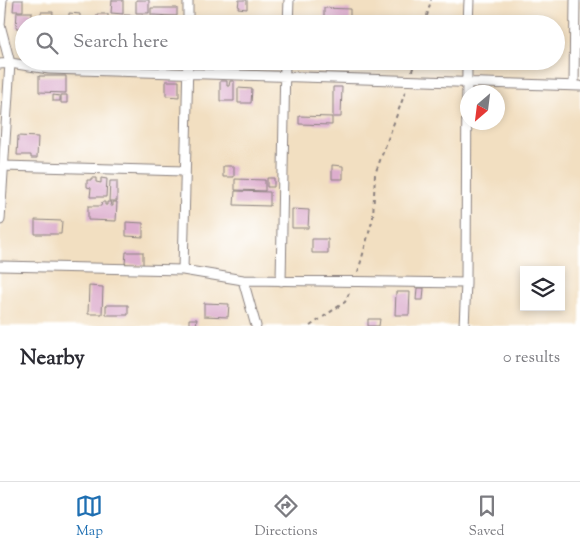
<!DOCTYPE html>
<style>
body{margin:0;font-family:"Sorts Mill Goudy",serif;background:#f2f2f3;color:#2b2b33}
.controls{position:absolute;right:15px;bottom:15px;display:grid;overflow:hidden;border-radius:0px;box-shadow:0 2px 8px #0003}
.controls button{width:45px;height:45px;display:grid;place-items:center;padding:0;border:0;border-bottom:1px solid #e1e1e2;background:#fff;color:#2b2b33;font:25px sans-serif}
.compass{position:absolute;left:460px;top:85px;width:45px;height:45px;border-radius:50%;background:#fff;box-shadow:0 2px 8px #0003;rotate:208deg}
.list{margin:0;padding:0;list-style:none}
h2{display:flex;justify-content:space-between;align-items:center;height:65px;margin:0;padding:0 20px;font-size:21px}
h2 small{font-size:16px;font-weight:400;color:#7c7c81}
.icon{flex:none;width:28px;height:28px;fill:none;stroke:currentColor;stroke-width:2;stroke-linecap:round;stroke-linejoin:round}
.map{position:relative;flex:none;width:580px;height:326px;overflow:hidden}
.search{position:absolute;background:#fff;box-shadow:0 2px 8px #0003;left:15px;right:15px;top:15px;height:55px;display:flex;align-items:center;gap:12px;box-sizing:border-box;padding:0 18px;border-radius:28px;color:#7c7c81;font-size:19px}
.sheet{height:155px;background:#fff}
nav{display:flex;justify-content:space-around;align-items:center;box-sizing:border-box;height:70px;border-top:1px solid #e1e1e2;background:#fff;font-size:14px;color:#7c7c81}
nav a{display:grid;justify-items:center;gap:2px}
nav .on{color:#1f6fb2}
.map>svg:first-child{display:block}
.building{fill:#ddaece}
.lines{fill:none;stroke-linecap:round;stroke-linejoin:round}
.minor-casing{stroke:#8a807e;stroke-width:11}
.path{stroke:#8a807e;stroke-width:2;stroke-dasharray:4 4;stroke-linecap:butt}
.minor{stroke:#fff;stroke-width:9}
</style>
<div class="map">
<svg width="580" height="326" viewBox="0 0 580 326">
<rect width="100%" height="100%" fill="#fff"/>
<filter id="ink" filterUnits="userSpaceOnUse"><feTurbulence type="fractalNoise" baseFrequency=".02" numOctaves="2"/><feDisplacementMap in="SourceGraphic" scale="10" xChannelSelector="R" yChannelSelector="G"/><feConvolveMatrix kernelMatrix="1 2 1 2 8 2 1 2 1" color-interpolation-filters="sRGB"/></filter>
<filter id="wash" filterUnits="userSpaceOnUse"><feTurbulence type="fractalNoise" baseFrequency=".0096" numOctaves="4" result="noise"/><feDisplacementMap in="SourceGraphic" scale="20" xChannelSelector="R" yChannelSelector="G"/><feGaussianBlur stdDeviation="1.12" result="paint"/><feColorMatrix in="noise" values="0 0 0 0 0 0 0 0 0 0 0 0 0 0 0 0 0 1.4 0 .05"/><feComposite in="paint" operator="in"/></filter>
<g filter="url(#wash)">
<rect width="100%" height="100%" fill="#f2dfc1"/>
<g id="blocks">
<path class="building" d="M14,0h9v11h-10z
M112,0h11v14l-12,-1z
M136,0h13v13h-13z
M239,0h8v9l-9,-1z
M151,8h26v8l-26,-1z
M324,8l26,1v12h-26z
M17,12h15v12h-8v4h-8z
M41,12h12l-1,12h-11z
M69,13l11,1v10h-11z
M97,14h11v10h-11z
M124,15l25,1 -1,8h-25z
M162,18h14v6h-14z
M519,19h16v5h-16z
M366,21l28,1 -1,2h-28z
M39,76h27v17l-27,-1z
M166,81h13v16l-13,-1z
M220,81h7v5h2l1,-5h4v20h-14z
M333,87h9l-1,30h-8z
M238,88l14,1 -1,14h-13z
M53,95l7,1v5h-7z
M61,95h6v8h-6z
M299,116l33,1v8l-33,-1z
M18,136l20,1 -1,21h-6v-3h-14z
M332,165l11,1v13h-11z
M223,166h11v11h-11z
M91,178h5v4l5,1v-5l6,1 -1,18h-16l1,-9 -4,-1v-7h4z
M267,178h7v9h-7z
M235,179l30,1v11l-30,-1z
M110,181h7v20h-8z
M235,191l35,1v14l-36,-1z
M102,202h3v3h2v-3h4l-1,4h3v-4h4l-1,19 -28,-1v-14h13z
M292,209l17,1 -1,18h-16z
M35,220l27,1 -1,13h-26z
M126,222l17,1v14l-17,-1z
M312,239h16v14h-16z
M126,252h17v13l-18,-1z
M89,286l14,1 -1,27h-14z
M417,288h7l-1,12h-7z
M396,292h14l-1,23h-14z
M204,303l25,1 -1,13 -24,-1z
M106,305h22v10h-22z
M189,319h8l-1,7h-7z
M368,319h12l-1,7h-11z"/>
</g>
</g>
<g filter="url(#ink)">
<use href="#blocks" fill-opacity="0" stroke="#8a807e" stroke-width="1"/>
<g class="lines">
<g class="minor-casing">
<path id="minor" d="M188,24v-24
M288,24l1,-24
M468,24l1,-24
M0,64l10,-1 39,6 531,17
M574,86l1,-86
M3,166l182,5
M0,220l10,-157 -10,-38 2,-25
M0,266l183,4 60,10 223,3
M183,270l5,-209
M243,280l13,46
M281,281l4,-220
M464,326l2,-43 1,-222"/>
</g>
<path class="path" d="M425,24l6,-24
M412,71l3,-10
M358,272l15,-54 2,-44 31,-84
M310,326l35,-24 5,-11"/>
<use href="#minor" class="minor"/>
</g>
</g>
</svg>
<div class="controls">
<button><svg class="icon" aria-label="layers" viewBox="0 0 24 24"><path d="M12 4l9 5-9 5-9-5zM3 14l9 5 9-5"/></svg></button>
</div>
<svg class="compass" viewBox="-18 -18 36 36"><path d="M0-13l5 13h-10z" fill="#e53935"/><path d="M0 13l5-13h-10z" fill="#7c7c81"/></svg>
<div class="search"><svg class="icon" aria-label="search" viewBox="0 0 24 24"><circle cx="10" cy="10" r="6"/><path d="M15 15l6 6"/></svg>Search here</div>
</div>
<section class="sheet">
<h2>Nearby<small>0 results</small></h2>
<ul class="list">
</ul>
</section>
<nav>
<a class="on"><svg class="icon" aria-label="map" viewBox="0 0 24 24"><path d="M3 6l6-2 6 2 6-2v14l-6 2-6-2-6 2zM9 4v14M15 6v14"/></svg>Map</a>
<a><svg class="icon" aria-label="directions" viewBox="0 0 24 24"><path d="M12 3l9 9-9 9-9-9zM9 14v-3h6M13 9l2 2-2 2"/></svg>Directions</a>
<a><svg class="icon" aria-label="saved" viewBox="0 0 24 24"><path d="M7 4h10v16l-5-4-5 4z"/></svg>Saved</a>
</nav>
